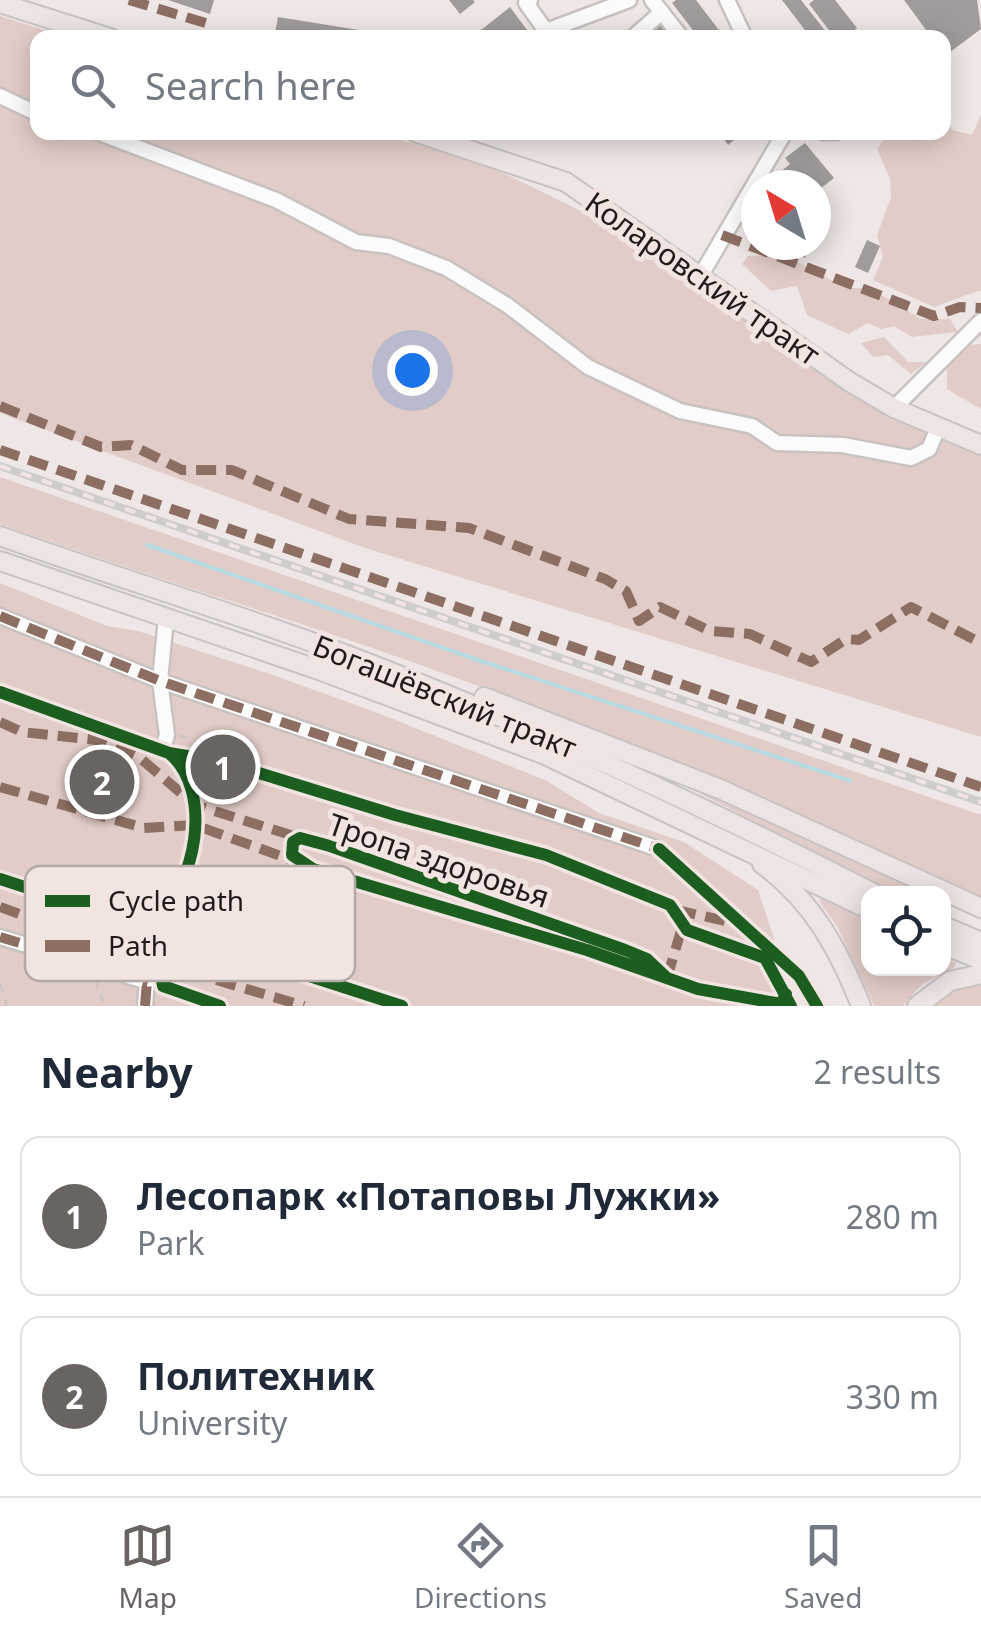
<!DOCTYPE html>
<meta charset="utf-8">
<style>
body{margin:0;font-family:"Noto Sans",sans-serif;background:#f2f2f3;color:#1f2937}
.controls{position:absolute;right:30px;bottom:30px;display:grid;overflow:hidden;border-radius:20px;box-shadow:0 5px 25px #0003}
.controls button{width:90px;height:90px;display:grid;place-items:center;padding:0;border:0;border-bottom:2px solid #e0e1e3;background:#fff;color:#1f2937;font:50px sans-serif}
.compass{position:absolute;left:741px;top:170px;width:90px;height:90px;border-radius:50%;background:#fff;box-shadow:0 5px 25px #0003;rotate:322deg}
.you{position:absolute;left:412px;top:370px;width:35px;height:35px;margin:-25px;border:8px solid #fff;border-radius:50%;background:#1a73e8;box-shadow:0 0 0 15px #1a73e833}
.badge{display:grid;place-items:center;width:65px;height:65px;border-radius:50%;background:#696362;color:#fff;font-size:32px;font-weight:700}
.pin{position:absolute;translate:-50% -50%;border:5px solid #fff;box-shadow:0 2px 10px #0006}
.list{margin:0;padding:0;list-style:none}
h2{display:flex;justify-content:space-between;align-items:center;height:130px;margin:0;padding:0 40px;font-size:42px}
h2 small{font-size:32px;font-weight:400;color:#747a83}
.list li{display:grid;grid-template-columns:65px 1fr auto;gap:30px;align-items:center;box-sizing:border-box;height:160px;margin:0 20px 20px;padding:0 20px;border:2px solid #e0e1e3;border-radius:20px}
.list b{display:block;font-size:38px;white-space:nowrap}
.list p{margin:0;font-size:32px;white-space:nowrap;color:#747a83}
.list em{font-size:32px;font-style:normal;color:#747a83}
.icon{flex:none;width:55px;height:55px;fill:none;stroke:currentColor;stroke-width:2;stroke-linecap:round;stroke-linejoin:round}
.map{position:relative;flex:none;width:981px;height:1006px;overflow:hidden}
.search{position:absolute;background:#fff;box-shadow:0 5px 25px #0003;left:30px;right:30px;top:30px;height:110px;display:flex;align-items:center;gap:25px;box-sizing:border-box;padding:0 35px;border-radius:20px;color:#747a83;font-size:38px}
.sheet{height:490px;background:#fff}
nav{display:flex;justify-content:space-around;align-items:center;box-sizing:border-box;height:140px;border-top:2px solid #e0e1e3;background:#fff;font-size:28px;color:#747a83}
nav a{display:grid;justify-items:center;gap:5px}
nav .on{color:#696362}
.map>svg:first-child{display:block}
.green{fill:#e2ccc7}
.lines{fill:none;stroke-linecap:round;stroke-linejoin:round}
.stream{stroke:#b5dae0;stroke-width:4}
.building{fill:#a19c9b}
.minor-casing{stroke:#c8c2c0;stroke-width:19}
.major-casing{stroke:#c8c4c3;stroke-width:22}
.path{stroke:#cac6c5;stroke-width:2.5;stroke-dasharray:8 8;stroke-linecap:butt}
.minor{stroke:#fcfbfb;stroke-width:14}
.major{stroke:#ede5e3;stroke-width:18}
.rail-casing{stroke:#cfcdcc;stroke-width:8}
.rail{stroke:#f2e5e1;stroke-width:4;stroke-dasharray:11;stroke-linecap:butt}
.quiet{stroke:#8d6e63;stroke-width:10;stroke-dasharray:20 10;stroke-linecap:butt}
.cycleway-casing{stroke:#f2e5e1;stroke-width:19}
.cycleway{stroke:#1b5e20;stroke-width:12}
.labels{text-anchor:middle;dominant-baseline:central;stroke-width:10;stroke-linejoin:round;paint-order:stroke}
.street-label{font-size:30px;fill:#211c1b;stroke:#f2e5e1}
.key{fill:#f2e5e1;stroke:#b3a9a6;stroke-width:2.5}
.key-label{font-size:28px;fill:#211c1b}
</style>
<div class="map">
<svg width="981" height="1006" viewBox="0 0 981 1006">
<rect width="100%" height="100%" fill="#eee7e5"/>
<path class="green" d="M0,16l66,21 -28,1v94l338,1 111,32 92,45 298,197 104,47v283l-613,-188 -368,-136z
M944,109l8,21 20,5 9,-20v175l-47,17 -61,-27 10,-23 -6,-22 14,-38 -1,-18 -13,-30 6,-9 61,-8z
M785,255l61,33h24l51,31h29l8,13 -46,5 -18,-11 -13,3 -13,-6 -20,11 -41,-19 -10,-29 -26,5 -29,-27 6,-8z
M884,337l24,25h18l-15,12 -23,-19 -15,2 -12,-14z
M981,344v65l-34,-20v-22l24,-22z
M0,477l981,338v85c-169,-73 -336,-152 -508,-216 -156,-58 -316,-104 -473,-160z
M0,583l107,43 31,5 135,44 105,38 167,67 54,33 85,29 74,48 38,116h-796z
M674,780l256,113h-37z
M822,898l46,24v46h76v-10l12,5 -2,5 -32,16 -19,22h-29l-36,-78 -19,-27z
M981,981v25h-54l26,-19z"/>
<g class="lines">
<path class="stream" d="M147,545l334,116 370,120"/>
</g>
<path class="building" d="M168,0h46l-4,14z
M449,0h24l2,2 -15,12z
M676,0h20l29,38h-26l-27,-35z
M782,0h19l30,38h-28l5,-4z
M814,0h21l22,28 -12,10h-10l-26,-34z
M904,0h73l4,29 -35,26 -2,-17h-12z
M510,7l23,31h-62z
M278,17l112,18 1,-5 31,8h-121l-26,-5z
M657,19l14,19h-25l-5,-7z
M719,132h25l-16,13z
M805,143l29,35 -18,14v-7h-37l-6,-7 17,-14 -5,-6z
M867,240l13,6 -12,27 -13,-6z
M774,245h36l-5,13z"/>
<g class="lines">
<g class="minor-casing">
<path id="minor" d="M530,0l-4,3 20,28 83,-31
M652,0l30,38
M727,0l18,38
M632,38l30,-26
M0,96l38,18
M97,132l179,68 80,42 33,4 57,22 61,37 81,62 92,44 72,15 25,17 66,2 68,13 18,-9 9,-21
M823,132h13
M701,275l84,-143
M894,408l87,-87
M0,616l160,65 499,168
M0,692l169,61c45,37 28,135 -17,167l-29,-1 -123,-40
M162,750l5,-15 -7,-54 6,-63
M0,937l148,45
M145,1006l7,-86"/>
</g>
<g class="major-casing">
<path id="major" d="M0,3l110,35
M415,132l151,50 284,200 44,26 87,37
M0,536c128,46 260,84 386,134 168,66 329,142 489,224
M0,561l316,108 227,85 325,155
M484,697l236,92 261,119
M762,864c50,36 77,86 99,142
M944,926l37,16
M944,945l37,15
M917,1006l33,-25 31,-7"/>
</g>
<path class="path" d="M180,735l27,11v12
M95,979l10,27
M0,984l7,22"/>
<use href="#minor" class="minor"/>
<use href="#major" class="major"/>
<g class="rail-casing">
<path id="rail" d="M0,466l981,336"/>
</g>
<use href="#rail" class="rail"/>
<path class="quiet" d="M129,0l83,25
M722,235l212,81 26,-9 21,1
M0,406l101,41 30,-2 51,25h50l117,49 120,9 136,51 21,12 13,30 21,-14 50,24 40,3 61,28 35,-23 13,1 52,-33 70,36
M0,450l981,337
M0,616l160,65 499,168
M0,722l22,10 84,9 34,17 55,47 105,33
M0,787l144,41 51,-3 105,38 -29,102
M0,907l150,53
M676,910l59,13
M0,937l148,45
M159,963l145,43
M667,978l16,-54
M145,1006l7,-86"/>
<g class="cycleway-casing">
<path id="cycleway" d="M0,692l169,61c45,37 28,135 -17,167l-29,-1 -123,-40
M169,753l54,9 172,53 151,40 124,50 17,25 78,28 26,48
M659,849l140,127 18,30
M667,978l-20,-19 -22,-9 -295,-104 -30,-8 -7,4 -1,13 21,14 274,81 111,39 83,15 5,-10
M220,1006l-57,-20 -4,-23 12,-22 21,-3 210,68"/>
</g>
<use href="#cycleway" class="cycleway"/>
</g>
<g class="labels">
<g class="street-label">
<text transform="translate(703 278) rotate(35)">Коларовский тракт</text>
<text transform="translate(445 696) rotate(22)">Богашёвский тракт</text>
<text transform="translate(439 860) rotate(19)">Тропа здоровья</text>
</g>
</g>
<rect x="25" y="866" width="330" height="115" rx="15" class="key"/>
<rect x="45" y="895" width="45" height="12" fill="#1b5e20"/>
<rect x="45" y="940" width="45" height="12" fill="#8d6e63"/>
<g class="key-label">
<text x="108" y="911">Cycle path</text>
<text x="108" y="956">Path</text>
</g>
</svg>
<div class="controls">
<button><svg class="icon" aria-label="locate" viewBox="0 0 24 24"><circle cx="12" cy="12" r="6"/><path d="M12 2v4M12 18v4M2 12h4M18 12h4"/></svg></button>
</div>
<svg class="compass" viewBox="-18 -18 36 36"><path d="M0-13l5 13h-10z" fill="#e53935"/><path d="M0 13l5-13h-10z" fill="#747a83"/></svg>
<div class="you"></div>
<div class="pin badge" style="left:223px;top:767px">1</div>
<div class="pin badge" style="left:102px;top:782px">2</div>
<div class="search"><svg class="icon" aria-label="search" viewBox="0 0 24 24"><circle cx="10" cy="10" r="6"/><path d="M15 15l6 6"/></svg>Search here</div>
</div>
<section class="sheet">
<h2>Nearby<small>2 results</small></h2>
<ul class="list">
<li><span class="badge">1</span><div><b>Лесопарк «Потаповы Лужки»</b><p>Park</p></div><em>280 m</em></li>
<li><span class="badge">2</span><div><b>Политехник</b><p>University</p></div><em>330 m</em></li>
</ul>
</section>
<nav>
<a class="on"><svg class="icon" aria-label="map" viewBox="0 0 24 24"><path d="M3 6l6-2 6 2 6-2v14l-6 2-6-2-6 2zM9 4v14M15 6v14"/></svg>Map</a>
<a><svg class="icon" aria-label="directions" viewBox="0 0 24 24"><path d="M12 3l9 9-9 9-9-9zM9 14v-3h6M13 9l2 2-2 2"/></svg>Directions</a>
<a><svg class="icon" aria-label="saved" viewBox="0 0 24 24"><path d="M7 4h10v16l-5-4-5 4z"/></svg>Saved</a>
</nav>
